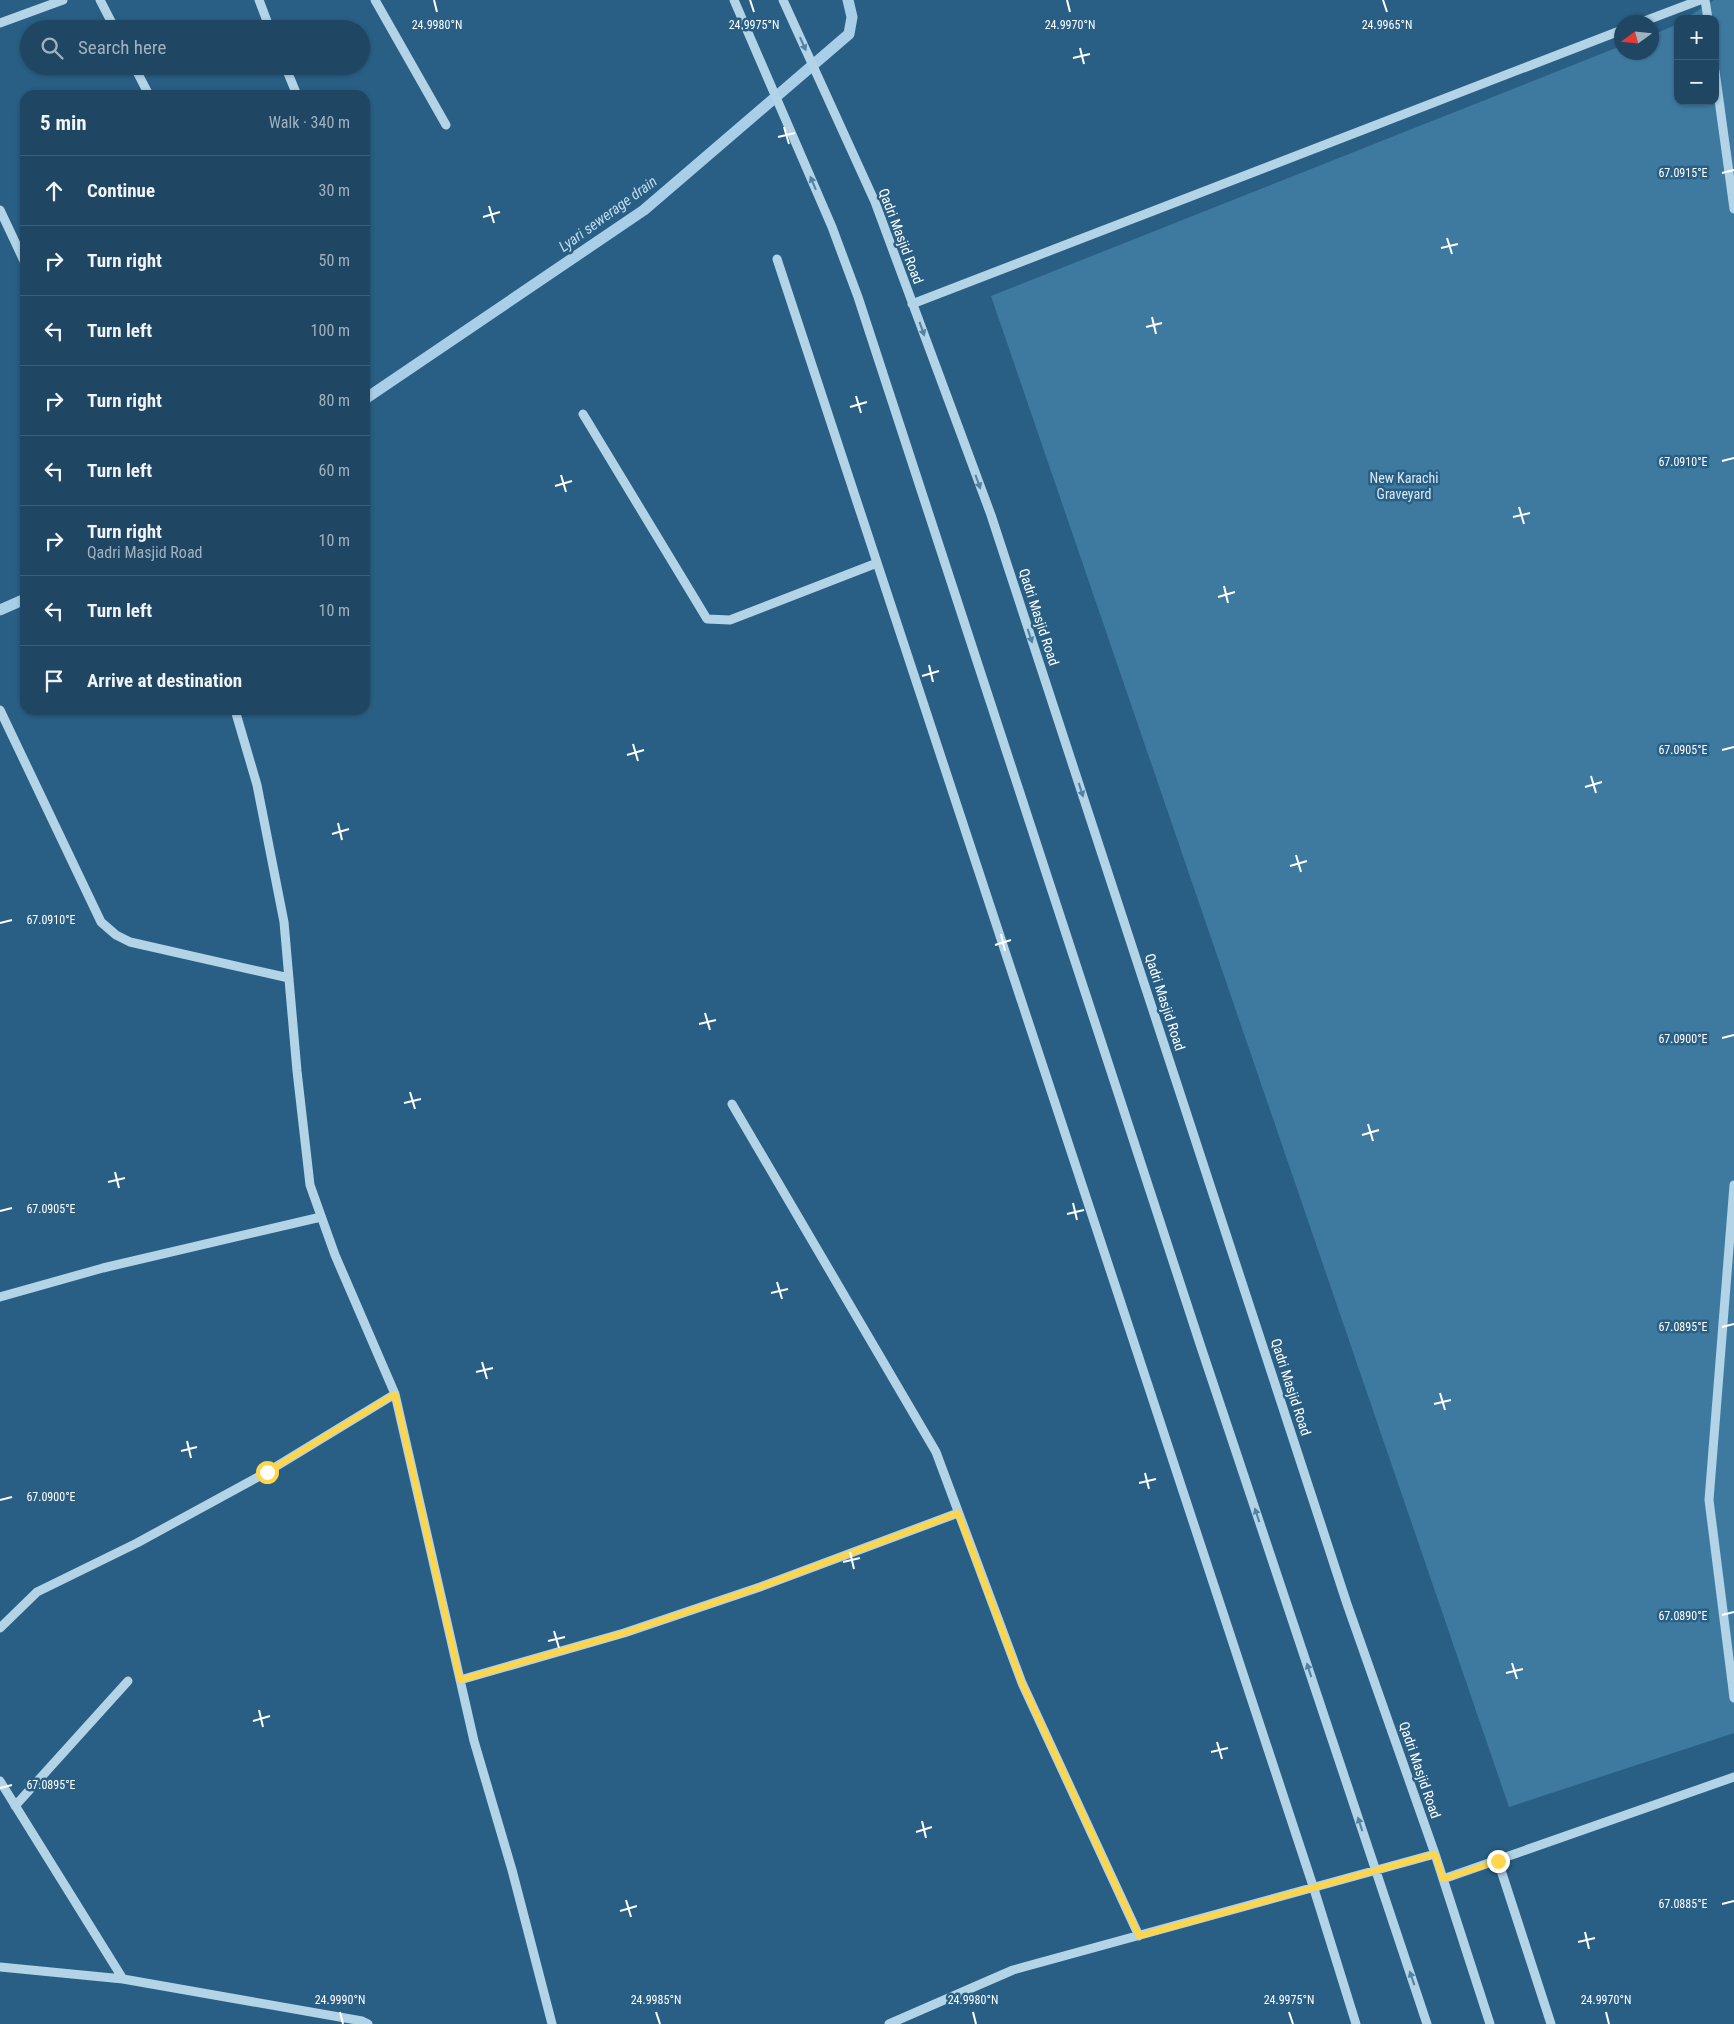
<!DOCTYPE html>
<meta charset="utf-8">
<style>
body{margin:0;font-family:"Roboto Condensed",sans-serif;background:#274e69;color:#f1f3f6}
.controls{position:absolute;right:15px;top:15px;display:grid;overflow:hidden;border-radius:10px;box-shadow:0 1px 4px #0004}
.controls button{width:45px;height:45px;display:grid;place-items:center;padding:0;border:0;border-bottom:1px solid #3c5f78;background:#1f4763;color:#f1f3f6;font:25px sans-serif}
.compass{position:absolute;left:1614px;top:15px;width:45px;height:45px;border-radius:50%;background:#1f4763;box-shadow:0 1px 4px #0004;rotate:255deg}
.stop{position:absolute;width:15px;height:15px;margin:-11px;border:4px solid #ffd54a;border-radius:50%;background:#fff}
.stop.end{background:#ffd54a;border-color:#fff;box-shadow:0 1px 5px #0008}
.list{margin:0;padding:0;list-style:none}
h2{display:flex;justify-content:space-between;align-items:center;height:65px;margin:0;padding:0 20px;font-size:21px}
h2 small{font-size:16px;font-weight:400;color:#a1b2be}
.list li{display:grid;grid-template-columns:32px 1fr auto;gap:15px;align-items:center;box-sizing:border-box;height:70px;padding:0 20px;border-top:1px solid #3c5f78}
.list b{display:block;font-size:19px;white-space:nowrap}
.list p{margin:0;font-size:16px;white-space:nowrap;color:#a1b2be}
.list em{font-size:16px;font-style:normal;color:#a1b2be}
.icon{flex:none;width:28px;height:28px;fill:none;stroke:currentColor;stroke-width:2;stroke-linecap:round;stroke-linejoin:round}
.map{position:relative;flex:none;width:1734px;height:2024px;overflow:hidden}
.search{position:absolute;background:#1f4763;box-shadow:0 1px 4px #0004;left:20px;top:20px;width:350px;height:55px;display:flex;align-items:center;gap:12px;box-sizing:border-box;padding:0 18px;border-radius:28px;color:#a1b2be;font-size:19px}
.panel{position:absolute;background:#1f4763;box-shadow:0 1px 4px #0004;left:20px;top:90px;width:350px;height:625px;border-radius:15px}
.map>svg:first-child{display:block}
.green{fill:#3e7aa0}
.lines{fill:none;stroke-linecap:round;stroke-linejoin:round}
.stream{stroke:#a8cfe7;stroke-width:11}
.minor{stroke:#b3d3e7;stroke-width:9}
.oneway{fill:#5282a2}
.route{stroke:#ffd54a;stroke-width:6}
.ticks{fill:none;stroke:#fff;stroke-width:2}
.labels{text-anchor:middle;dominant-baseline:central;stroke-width:5;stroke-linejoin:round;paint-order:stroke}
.street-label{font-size:14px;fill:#fff;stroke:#295f84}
.park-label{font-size:14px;fill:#d7eaf6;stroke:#295f84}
.water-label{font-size:15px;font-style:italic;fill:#bfdcee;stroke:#295f84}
.ticks-label{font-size:12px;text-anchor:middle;fill:#fff;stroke:#295f84;stroke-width:5;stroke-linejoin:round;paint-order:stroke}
</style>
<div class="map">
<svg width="1734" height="2024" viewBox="0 0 1734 2024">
<rect width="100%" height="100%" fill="#295f84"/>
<path class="green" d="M1714,0h20v1733l-225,74 -518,-1511 630,-250 1,6h30v-17l26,-11v77h37v-82h-30z"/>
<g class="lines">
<path class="stream" d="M365,399l279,-189 205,-176 3,-17 -4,-17
M0,610l25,-11"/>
<path class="minor" d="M100,0l15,29
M259,0l11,29
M375,0l71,125
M734,0l98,227 26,70 342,1047 227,680
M783,0l92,202 116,313 356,1089 88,250 55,170
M1705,0l3,19
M1642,22l58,-22
M0,23l63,-23
M134,66l15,29
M285,66l12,29
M1715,71l19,138
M0,210l25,53
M777,259l537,1630 42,135
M912,304l710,-274
M583,414l124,205 23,1 147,-57
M0,710l101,212 15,13 14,7 159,36
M235,710l22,75 27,137 13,149 13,114 25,70 60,139 79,347 38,129 40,154
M732,1104l204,348 86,231 117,253
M1734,1185l-25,315 25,198
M0,1297l103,-29 218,-51
M0,1628l37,-36 100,-49 130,-71 128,-78
M460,1680l164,-47 136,-46 198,-74
M0,1781l123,198
M15,1806l113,-125
M1498,1861l53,163
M1443,1879l291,-102
M0,1967l123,12 239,42 6,3
M889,2024l124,-54 422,-116"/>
</g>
<defs><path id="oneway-solid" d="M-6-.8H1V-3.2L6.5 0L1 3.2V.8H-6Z" transform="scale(1.25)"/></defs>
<g class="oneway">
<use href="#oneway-solid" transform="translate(803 44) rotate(66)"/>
<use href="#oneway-solid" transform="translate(813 183) rotate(-113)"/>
<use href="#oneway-solid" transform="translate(922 329) rotate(70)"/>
<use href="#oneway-solid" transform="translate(978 482) rotate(70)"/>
<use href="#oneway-solid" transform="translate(1030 636) rotate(72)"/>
<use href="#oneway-solid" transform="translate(1081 790) rotate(72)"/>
<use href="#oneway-solid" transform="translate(1257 1515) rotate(-108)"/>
<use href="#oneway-solid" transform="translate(1309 1670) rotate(-108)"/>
<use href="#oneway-solid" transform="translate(1360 1824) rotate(-108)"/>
<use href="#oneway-solid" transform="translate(1412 1978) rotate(-109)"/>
</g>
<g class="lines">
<path class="route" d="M267,1472l128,-78 65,286 164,-47 136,-46 198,-74 64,170 117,253 296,-82 8,25 55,-18"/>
</g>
<path class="ticks" d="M434,0l3,12M750,0l4,12M1067,0l3,12M1383,0l4,12M1080,48l4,16M1073,58l17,-4M784,127l5,17M778,137l17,-4M1722,173l12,-3M489,206l5,17M483,217l17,-5M1447,238l5,16M1441,248l17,-4M1152,317l4,17M1146,327l16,-4M856,396l5,17M850,407l17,-5M1722,461l12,-3M561,475l5,17M555,486l17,-5M1519,507l5,17M1513,517l17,-4M1224,586l4,17M1218,597l17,-5M929,665l4,17M922,676l17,-5M633,744l5,17M1722,750l12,-3M627,755l17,-5M1591,776l5,17M1585,787l17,-5M338,823l4,17M332,834l17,-5M1296,855l5,17M1290,866l17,-5M0,923l12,-3M1001,934l4,17M995,945l16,-5M705,1013l5,17M699,1024l17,-4M1722,1038l12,-3M410,1092l5,17M404,1103l17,-4M1368,1124l5,17M1362,1135l17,-5M115,1172l4,16M108,1182l17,-4M1073,1203l4,17M0,1211l12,-3M1067,1214l17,-4M777,1282l5,17M771,1293l17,-4M1722,1327l12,-3M482,1362l5,17M476,1372l17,-4M1440,1393l5,17M1434,1404l17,-4M187,1441l4,17M181,1451l16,-4M1145,1473l4,16M1139,1483l17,-4M0,1500l12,-3M850,1552l4,17M843,1562l17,-4M1722,1615l12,-3M554,1631l5,17M548,1641l17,-4M1512,1663l5,16M1506,1673l17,-4M259,1710l4,17M253,1721l17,-5M1217,1742l5,17M1211,1752l17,-4M0,1788l12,-3M922,1821l4,17M916,1832l16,-5M626,1900l5,17M1722,1904l12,-3M620,1911l17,-5M1585,1932l4,17M1578,1942l17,-4M340,2012l3,12M656,2012l4,12M973,2012l3,12M1289,2012l4,12M1606,2012l3,12"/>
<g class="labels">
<g class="street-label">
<text transform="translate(901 236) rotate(69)">Qadri Masjid Road</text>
<text transform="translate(1039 617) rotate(72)">Qadri Masjid Road</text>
<text transform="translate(1165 1002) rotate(72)">Qadri Masjid Road</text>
<text transform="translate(1291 1387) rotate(72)">Qadri Masjid Road</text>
<text transform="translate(1420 1770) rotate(71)">Qadri Masjid Road</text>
</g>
<g class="park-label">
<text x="1404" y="478">New Karachi<tspan x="1404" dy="16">Graveyard</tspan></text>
</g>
<g class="water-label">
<text transform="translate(608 214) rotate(-36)">Lyari sewerage drain</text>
</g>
</g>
<g class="ticks-label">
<text x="437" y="29">24.9980°N</text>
<text x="754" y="29">24.9975°N</text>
<text x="1070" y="29">24.9970°N</text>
<text x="1387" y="29">24.9965°N</text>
<text x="1683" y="177">67.0915°E</text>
<text x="1683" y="466">67.0910°E</text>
<text x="1683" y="754">67.0905°E</text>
<text x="51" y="924">67.0910°E</text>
<text x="1683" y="1043">67.0900°E</text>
<text x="51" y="1213">67.0905°E</text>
<text x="1683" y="1331">67.0895°E</text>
<text x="51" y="1501">67.0900°E</text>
<text x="1683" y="1620">67.0890°E</text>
<text x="51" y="1789">67.0895°E</text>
<text x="1683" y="1908">67.0885°E</text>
<text x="340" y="2004">24.9990°N</text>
<text x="656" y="2004">24.9985°N</text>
<text x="973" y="2004">24.9980°N</text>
<text x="1289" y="2004">24.9975°N</text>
<text x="1606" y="2004">24.9970°N</text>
</g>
</svg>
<div class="controls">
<button>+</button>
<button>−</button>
</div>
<svg class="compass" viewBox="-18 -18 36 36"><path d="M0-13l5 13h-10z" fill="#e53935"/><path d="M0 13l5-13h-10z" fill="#a1b2be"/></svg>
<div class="stop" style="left:267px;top:1472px"></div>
<div class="stop end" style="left:1498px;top:1861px"></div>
<div class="search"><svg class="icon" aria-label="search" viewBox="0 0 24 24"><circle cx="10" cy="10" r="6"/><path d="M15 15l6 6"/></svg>Search here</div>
<section class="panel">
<h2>5 min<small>Walk · 340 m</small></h2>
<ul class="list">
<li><svg class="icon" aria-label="ahead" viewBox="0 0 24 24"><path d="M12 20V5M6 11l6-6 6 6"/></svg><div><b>Continue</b></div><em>30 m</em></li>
<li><svg class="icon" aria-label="right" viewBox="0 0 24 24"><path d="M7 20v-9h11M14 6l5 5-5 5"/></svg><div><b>Turn right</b></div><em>50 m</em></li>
<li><svg class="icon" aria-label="left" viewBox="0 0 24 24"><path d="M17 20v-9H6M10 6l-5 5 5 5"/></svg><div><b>Turn left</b></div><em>100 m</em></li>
<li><svg class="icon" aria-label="right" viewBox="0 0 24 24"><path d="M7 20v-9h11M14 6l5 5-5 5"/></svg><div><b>Turn right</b></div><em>80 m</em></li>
<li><svg class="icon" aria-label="left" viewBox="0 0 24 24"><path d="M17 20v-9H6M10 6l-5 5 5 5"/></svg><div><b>Turn left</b></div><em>60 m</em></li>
<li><svg class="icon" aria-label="right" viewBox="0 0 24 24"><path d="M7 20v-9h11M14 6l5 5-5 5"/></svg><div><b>Turn right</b><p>Qadri Masjid Road</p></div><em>10 m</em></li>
<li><svg class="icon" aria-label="left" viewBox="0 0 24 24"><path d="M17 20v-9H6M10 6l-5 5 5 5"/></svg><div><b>Turn left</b></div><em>10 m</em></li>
<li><svg class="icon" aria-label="arrive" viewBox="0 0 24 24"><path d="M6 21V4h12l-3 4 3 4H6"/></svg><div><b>Arrive at destination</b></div></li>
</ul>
</section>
</div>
